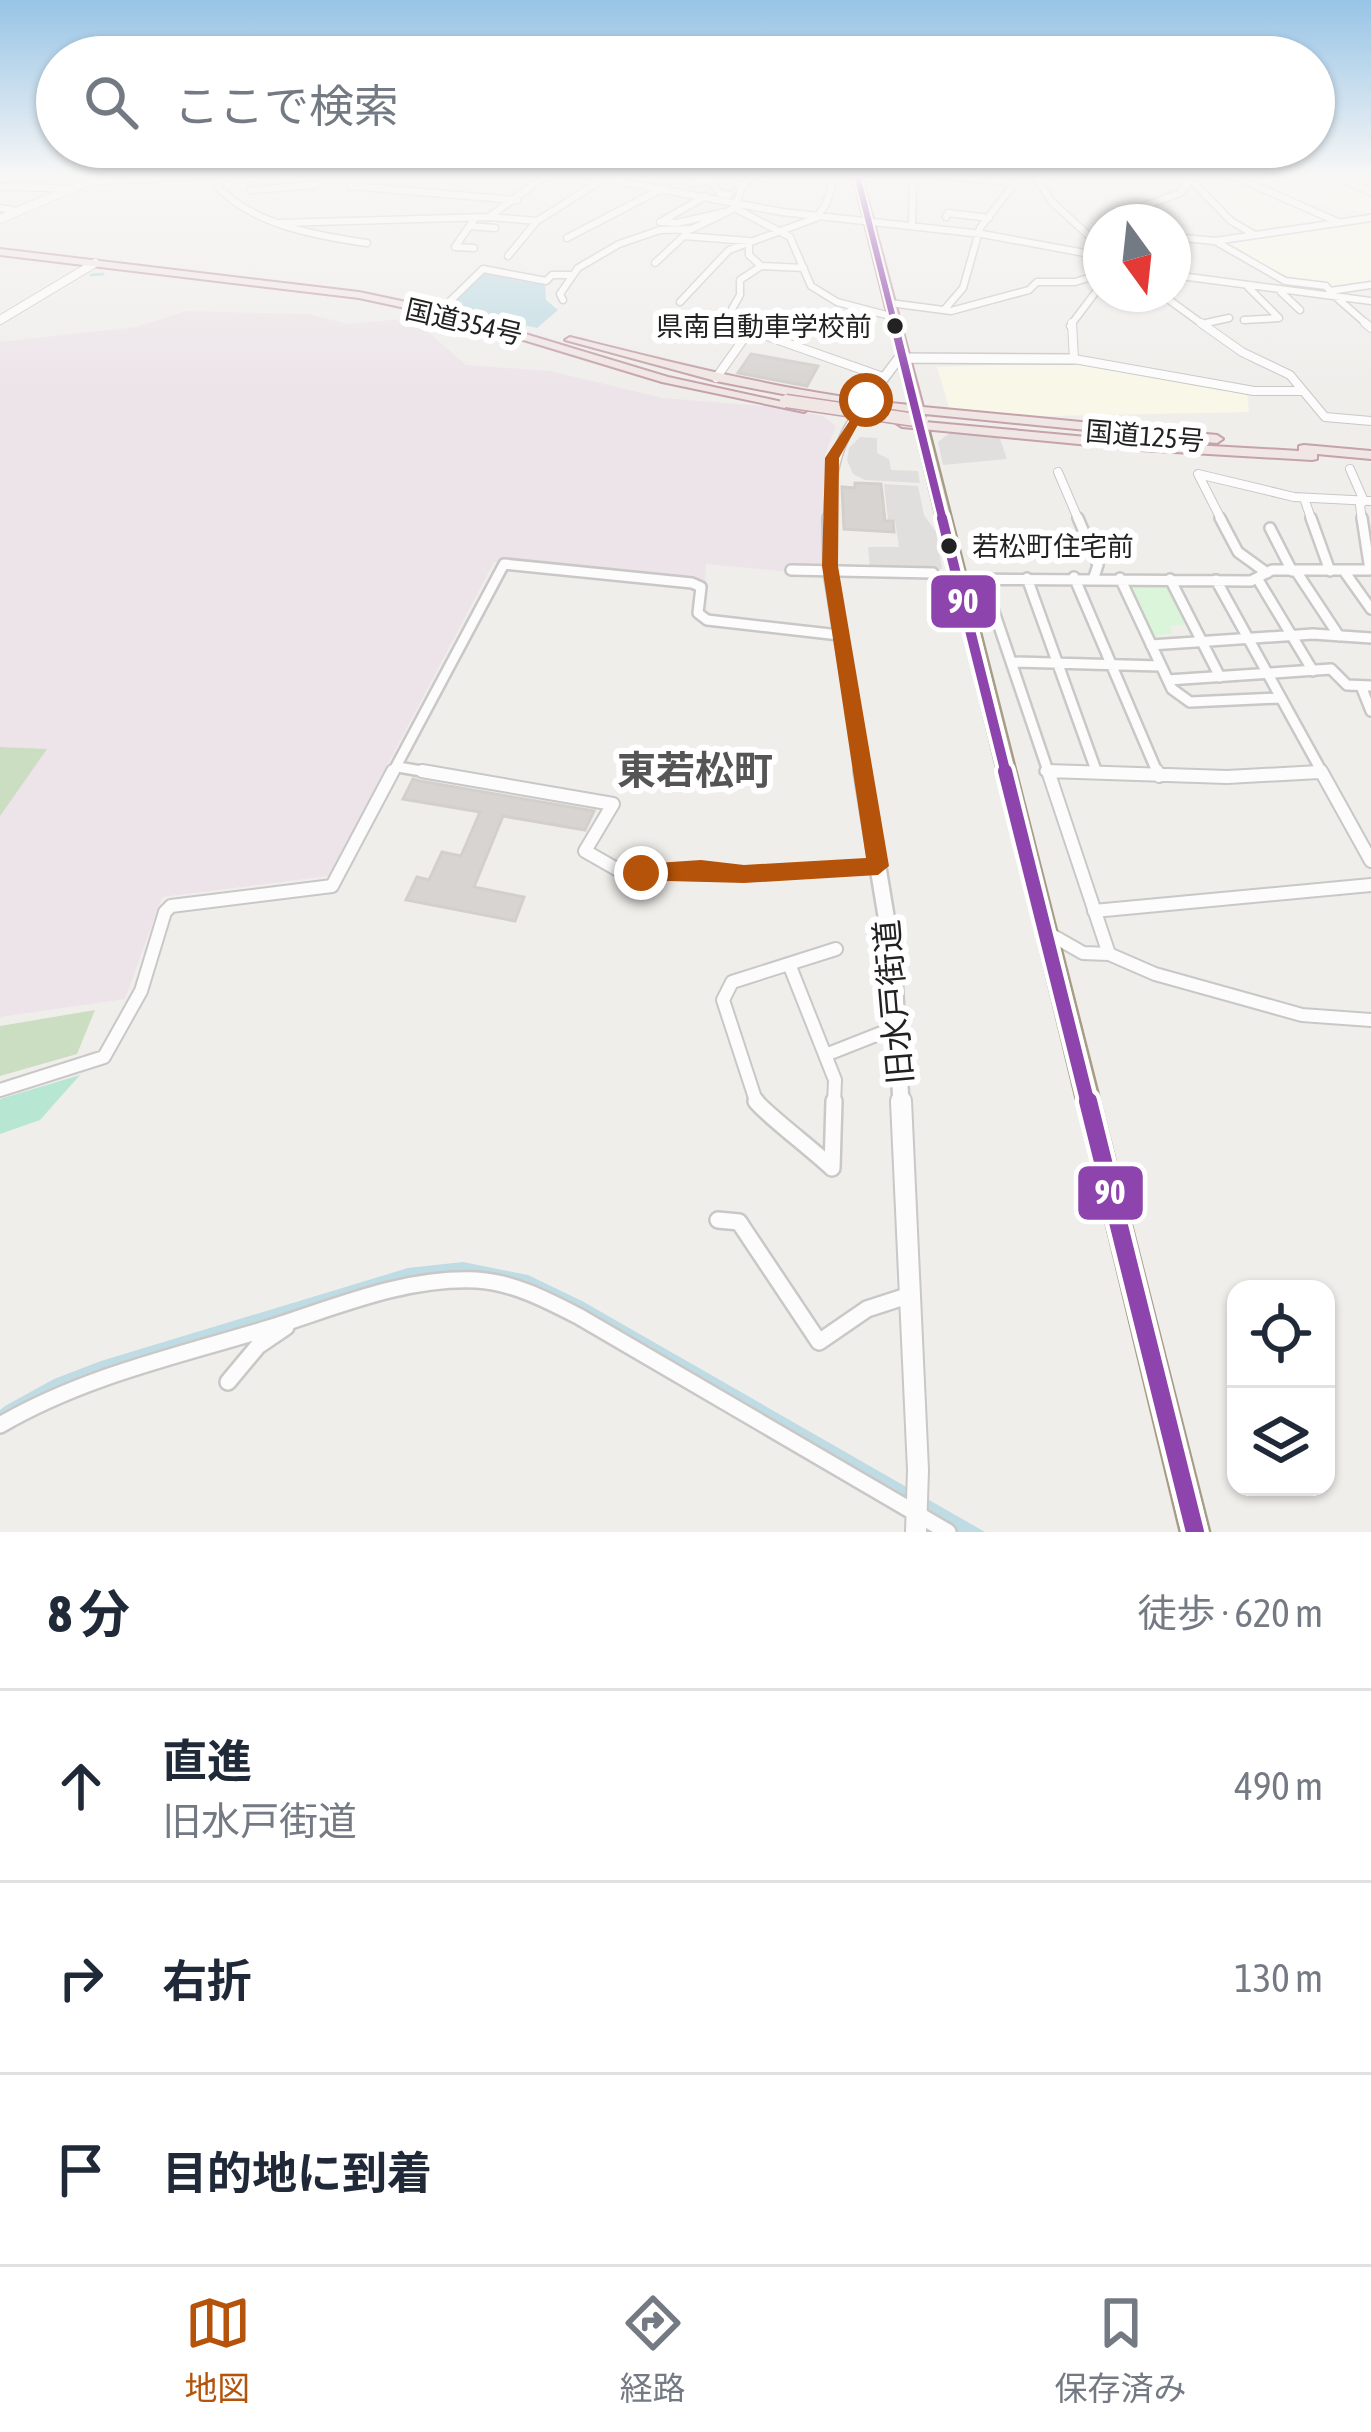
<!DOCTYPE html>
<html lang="ja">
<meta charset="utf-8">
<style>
body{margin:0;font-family:"Asap Condensed","Noto Sans JP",sans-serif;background:#f2f2f3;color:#1f2937}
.controls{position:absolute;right:36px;bottom:36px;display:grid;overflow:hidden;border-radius:24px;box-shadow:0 3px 9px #0004}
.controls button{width:108px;height:108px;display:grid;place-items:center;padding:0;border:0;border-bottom:3px solid #e0e1e3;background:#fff;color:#1f2937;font:60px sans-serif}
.compass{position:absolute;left:1083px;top:204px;width:108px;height:108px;border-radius:50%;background:#fff;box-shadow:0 3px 9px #0004;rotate:165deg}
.stop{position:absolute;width:36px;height:36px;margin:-27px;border:9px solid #b45309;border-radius:50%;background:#fff}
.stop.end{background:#b45309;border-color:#fff;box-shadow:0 3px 12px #0008}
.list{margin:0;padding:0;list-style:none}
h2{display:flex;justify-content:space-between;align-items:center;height:156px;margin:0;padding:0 48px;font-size:51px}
h2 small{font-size:39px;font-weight:400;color:#747a83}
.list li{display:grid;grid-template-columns:78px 1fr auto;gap:36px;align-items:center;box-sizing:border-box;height:192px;padding:0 48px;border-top:3px solid #e0e1e3}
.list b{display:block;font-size:45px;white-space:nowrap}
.list p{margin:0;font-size:39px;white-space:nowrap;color:#747a83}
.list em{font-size:39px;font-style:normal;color:#747a83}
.icon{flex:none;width:66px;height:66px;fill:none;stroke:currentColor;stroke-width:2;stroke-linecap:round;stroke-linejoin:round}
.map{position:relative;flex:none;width:1371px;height:1532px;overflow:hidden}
.search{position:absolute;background:#fff;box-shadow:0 3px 9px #0004;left:36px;right:36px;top:36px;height:132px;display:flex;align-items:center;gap:30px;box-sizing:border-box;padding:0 42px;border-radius:66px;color:#747a83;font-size:45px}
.sheet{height:732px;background:#fff}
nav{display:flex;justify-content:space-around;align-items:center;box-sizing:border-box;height:168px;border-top:3px solid #e0e1e3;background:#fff;font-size:33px;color:#747a83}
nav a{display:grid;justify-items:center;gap:6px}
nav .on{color:#b45309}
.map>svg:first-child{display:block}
.industrial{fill:#ede4e9}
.education{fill:#f8f7e8}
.forest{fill:#cbdec1}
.park{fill:#daf5da}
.pitch{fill:#b7e6d2}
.parking{fill:#e0dfde}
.water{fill:#bfdbe3}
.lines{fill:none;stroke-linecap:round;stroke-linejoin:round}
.stream{stroke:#bfdbe3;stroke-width:3}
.building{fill:#d7d4d2;stroke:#d3d0cc;stroke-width:3}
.minor-far4-casing{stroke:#c9c8c7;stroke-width:9}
.minor-far3-casing{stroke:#c9c8c7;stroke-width:10}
.minor-far2-casing{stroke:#c9c8c7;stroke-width:14}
.minor-far1-casing{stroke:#c9c8c7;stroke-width:16}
.minor-casing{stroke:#c9c8c7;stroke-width:20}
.tertiary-far4-casing{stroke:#c9c8c7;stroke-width:10}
.tertiary-far3-casing{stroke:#c9c8c7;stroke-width:12}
.tertiary-far2-casing{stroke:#c9c8c7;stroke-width:16}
.tertiary-far1-casing{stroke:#c9c8c7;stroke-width:20}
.tertiary-casing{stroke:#c9c8c7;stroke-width:24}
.primary-casing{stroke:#a79c86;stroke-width:5}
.trunk-casing{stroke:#c5a2ac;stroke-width:4}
.minor-far4{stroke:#fdfcfc;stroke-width:6}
.minor-far3{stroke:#fdfcfc;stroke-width:8}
.minor-far2{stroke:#fdfcfc;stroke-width:9}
.minor-far1{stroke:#fdfcfc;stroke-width:12}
.minor{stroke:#fdfcfc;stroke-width:15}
.tertiary-far4{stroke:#fdfcfc;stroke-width:8}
.tertiary-far3{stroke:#fdfcfc;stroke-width:9}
.tertiary-far2{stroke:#fdfcfc;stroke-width:12}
.tertiary-far1{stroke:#fdfcfc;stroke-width:15}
.tertiary{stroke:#fdfcfc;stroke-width:20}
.primary{fill:#f3ede7;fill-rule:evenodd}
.trunk{fill:#f0e6e4;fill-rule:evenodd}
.trunk-bridge-casing{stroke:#c5a2ac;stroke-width:15;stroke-linecap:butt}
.trunk-bridge{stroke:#f0e6e4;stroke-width:12}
.bus-1-far4-casing{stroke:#fff;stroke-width:10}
.bus-1-far3-casing{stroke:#fff;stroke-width:14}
.bus-1-far2-casing{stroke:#fff;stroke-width:18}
.bus-1-far1-casing{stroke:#fff;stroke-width:22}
.bus-1-casing{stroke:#fff;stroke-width:27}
.bus-1-far4{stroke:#8e44ad;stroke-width:6}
.bus-1-far3{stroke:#8e44ad;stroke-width:8}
.bus-1-far2{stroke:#8e44ad;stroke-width:10}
.bus-1-far1{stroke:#8e44ad;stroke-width:14}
.bus-1{stroke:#8e44ad;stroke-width:18}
.route{fill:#b45309}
.bus-dot{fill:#222;stroke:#fff;stroke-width:4.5}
.labels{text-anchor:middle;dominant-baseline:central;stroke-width:12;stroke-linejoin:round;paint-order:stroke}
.far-street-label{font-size:27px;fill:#222;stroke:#fff}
.far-bus-label{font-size:27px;fill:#222;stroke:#fff;text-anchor:end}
.street-label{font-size:33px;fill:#222;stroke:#fff}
.quarter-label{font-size:39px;font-weight:bold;fill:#555;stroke:#fff}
.line-badge{stroke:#fff;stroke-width:4.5}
.badge-label{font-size:33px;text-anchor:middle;font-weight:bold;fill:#fff}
</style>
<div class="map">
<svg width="1371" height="1532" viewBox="0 0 1371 1532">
<rect width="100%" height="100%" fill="#f0eeeb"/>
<path class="industrial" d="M186,311l123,3 39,10 64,-6 54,47 84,6 113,27 109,9 51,9 13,10 -11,29 -3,120 -116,-11 -1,17 -211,-19 -165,314 -167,21 -37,102 -125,18v-675l136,-15z"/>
<path class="education" d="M1240,175l82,3 11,-3 38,17v21l-75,-11z
M1201,184l53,4 83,34 -82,13 -24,-16z
M1371,221v63l-35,6 -45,-10 -63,-37z
M1082,362l165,31 2,19 -243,5 -56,-6 -13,-44z"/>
<path class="forest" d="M0,747l47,2 -47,67z
M95,1010l-18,44 -77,22v-50z"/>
<path class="park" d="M1122,579l47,1 22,44 -21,2 2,8 -14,1 -5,8z"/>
<path class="pitch" d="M80,1075l-40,45 -40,14v-35z"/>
<path class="parking" d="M950,433l49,3 8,23 -64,6 -5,-23z
M860,437l17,1v15l12,6 2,11 27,1 2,12 -55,-3 -12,-6 -6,-14 2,-12z
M884,484l34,2 6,29 12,17 6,37 -72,-1 -2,-21h31l-4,-26 -7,-1z"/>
<path class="water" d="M483,269l62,13 1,18 12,10 -21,18 -91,-21z
M463,1262l65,13 54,26 403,231h-28l-380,-222 -143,-35 -28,4 -308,93 -98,49v-11l5,-4 49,-27 47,-18 307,-93z"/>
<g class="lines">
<path class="stream" d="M91,275l12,-1"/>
</g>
<path class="building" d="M751,354l67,12 -11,20 -69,-13z
M855,483l26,1 4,37h8l1,11 -50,-3 -2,-42 13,1z
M413,779l7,2 174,30 -9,19 -82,-14 -29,71 50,10 -9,24 -109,-21 11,-23 12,3 13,-28 19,4 19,-44 -77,-13z"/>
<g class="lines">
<g class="minor-far4-casing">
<path id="minor-far4" d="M223,175l-5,12c35,38 100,49 149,56
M359,175l-8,11 166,14
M585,175l197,37 200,22 119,22
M731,175l10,14 -6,19 55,29 21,49 26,16 57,15
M940,175l67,7
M1035,175l16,26 47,43
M1049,175h6
M1186,175l45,46 24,14
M1231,175l107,47
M1334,175l37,17
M85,182l129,-7
M691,183l19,-2 10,12 9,2
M0,187l68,1
M741,189l11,-14
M251,190l64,-5 9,-10
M706,196l-46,26 17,1 48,-11
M0,208l13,2
M489,217l58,-42
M946,217l2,-4 41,5
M1115,222l5,-7 60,-22 10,-13
M280,223l209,-6 48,4
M470,226l25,2
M912,226l1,-51
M684,236l65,5v14l12,11 43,2
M1173,237l42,4 156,-23
M567,238l98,-51
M1215,241l70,40 41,5 4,5 41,-6
M474,248l-19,-1 20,-29
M508,256l29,-35 68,-43
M655,263l32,-30
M1173,275l198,26
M1281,292l19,18
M1161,294l44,32
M1337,298l32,28
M563,300l-3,-6 18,-26 41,-24 41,-14 32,-1 43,-21
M680,302l49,-52 87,-32 10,-14 9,-29
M890,303l61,8 78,-21 8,-8h38l26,-8
M732,309l8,-14v-15l21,-14
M441,310l42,-41 63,12 6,-6h19
M944,310l19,-22 17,-60 41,-53
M1244,320l35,-2 -31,-31
M1206,323l23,-5
M1070,326l31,-41"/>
</g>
<g class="minor-far3-casing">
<path id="minor-far3" d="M1072,323l2,36 180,32h49
M1201,323l41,29 48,23 35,42 46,4
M1365,323l6,5
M716,378l34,-48 133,47
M1350,469l14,32 -4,4 2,16
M1058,472l21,49
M1304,498l8,23
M1222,521l-24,-47 96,23 77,4"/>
</g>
<g class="minor-far2-casing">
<path id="minor-far2" d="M1078,518l20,47 -4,12
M1220,518l18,34 29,21
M1311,518l19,53
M1362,518l8,52
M1270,528l22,43
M791,570l142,3
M1296,571l43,65
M1344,571l27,38
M1074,577l84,197
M1027,578l70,195
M1120,578l52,111 18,13 89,-4
M1257,578l56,93
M958,579l293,2 21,-11h99
M983,579l66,195
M1170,579l50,98
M1216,580l107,194
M1151,645l162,-11 58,4
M1012,662l148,4
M1168,680l163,-11 16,16 24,1
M1361,686l10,25
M398,767l41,7
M1045,771l94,3
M392,774l112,-210 188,19 9,4 -3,26 9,7 132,15
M1280,774l39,-2"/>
</g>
<g class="minor-far1-casing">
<path id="minor-far1" d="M422,771l191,33 -28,47 35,20 21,2 103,1 134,-8
M1048,771l61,183
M1048,771l179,6 92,-5
M1157,771l2,5
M1321,771l50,90
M1094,911l277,-26
M1048,933l35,20 26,1 46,20 147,41 69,5
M789,964l46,116 -1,24
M828,1054l71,-28
M0,1090l104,-33 37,-66 24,-79 6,-6 161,-20 61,-115
M757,1104l-34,-104 9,-18 104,-33"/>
</g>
<g class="minor-casing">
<path id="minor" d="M756,1101c5,9 62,53 76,67
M832,1168l2,-67
M718,1220l21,2 80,120 48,-33 40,-13
M228,1382l30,-36 28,-19
M0,1425c84,-49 177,-69 269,-97 67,-21 135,-51 207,-48 37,2 71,20 104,37l368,215"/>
</g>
<g class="tertiary-far4-casing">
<path id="tertiary-far4" d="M0,219l103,-44
M0,320l95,-57"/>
</g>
<g class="tertiary-far3-casing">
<path id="tertiary-far3" d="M829,521c0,-81 24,-101 70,-163l175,1"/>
</g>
<g class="tertiary-far2-casing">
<path id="tertiary-far2" d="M829,518l1,54 33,202"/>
</g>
<g class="tertiary-far1-casing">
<path id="tertiary-far1" d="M862,771l31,187 8,146"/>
</g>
<g class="tertiary-casing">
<path id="tertiary" d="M901,1101l17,369 -2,62"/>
</g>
<g class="primary-casing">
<path id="primary" d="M921,422l6,3 282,1107h-28l-266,-1107z"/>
</g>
<g class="trunk-casing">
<path id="trunk" d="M853,175h8l62,232 294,28 6,4 -6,4 -292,-29v8l216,20 158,9v-5l5,-1 67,6v8l-54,-5v5l-5,1 -171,-10 -239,-23 -6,-4 2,-3h16l-2,-7 -63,-6 -133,-26 -151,-41 5,-3c113,28 224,57 340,68z
M0,249l359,43 155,33 1,2 -3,3 156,47 142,31 -6,4 -142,-30 -165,-50 1,-4 -139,-30 -359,-43z"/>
</g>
<use href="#minor-far4" class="minor-far4"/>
<use href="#minor-far3" class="minor-far3"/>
<use href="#minor-far2" class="minor-far2"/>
<use href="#minor-far1" class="minor-far1"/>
<use href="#minor" class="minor"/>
<use href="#tertiary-far4" class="tertiary-far4"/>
<use href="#tertiary-far3" class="tertiary-far3"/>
<use href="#tertiary-far2" class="tertiary-far2"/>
<use href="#tertiary-far1" class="tertiary-far1"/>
<use href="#tertiary" class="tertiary"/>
<use href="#primary" class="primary"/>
<use href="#trunk" class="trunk"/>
<g class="trunk-bridge-casing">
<path id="trunk-bridge" d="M786,401l136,20"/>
</g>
<use href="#trunk-bridge" class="trunk-bridge"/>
<g class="bus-1-far4-casing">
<path id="bus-1-far4" d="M857,175l38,151"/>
</g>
<g class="bus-1-far3-casing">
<path id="bus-1-far3" d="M894,323l49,198"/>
</g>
<g class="bus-1-far2-casing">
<path id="bus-1-far2" d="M942,518l64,256"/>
</g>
<g class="bus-1-far1-casing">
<path id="bus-1-far1" d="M1005,771l83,333"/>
</g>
<g class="bus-1-casing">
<path id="bus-1" d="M1088,1101l107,431"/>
</g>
<use href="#bus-1-far4" class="bus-1-far4"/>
<use href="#bus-1-far3" class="bus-1-far3"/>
<use href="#bus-1-far2" class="bus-1-far2"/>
<use href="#bus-1-far1" class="bus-1-far1"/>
<use href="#bus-1" class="bus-1"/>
</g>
<linearGradient id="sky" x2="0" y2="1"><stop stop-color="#97c4e6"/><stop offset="0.45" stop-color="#f8f7f6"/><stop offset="1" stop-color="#f8f7f6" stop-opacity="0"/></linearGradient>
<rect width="1371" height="389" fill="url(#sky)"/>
<path class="route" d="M866,396l6,4 -33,58 -1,108 51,300 -11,9 -134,8 -110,-3v-14l7,-2 60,-4 43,5 122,-7 -44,-292 3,-108z"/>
<g class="bus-dot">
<circle cx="895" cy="326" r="10"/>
<circle cx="949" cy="546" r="10"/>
</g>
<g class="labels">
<g class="far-street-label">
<text transform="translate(464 322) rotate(13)">国道354号</text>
<text transform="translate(1145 436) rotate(5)">国道125号</text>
</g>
<g class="far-bus-label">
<text x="872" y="326">県南自動車学校前</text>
<text x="972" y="546" text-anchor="start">若松町住宅前</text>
</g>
<g class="street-label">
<text transform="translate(893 1002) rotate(-95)">旧水戸街道</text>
</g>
<g class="quarter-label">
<text x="695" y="770">東若松町</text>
</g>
</g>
<g class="line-badge">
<rect x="929" y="573" width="69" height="57" rx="12" fill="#8e44ad"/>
<rect x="1076" y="1164" width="69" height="58" rx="12" fill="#8e44ad"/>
</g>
<g class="badge-label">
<text x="963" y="613">90</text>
<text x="1110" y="1204">90</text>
</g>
</svg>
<div class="controls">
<button><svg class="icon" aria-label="locate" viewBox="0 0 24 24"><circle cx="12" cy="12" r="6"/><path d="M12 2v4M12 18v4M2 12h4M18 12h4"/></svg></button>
<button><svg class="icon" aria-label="layers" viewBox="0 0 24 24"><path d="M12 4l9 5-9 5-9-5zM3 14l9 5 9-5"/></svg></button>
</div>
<svg class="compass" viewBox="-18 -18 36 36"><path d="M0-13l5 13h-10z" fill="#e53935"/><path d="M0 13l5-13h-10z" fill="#747a83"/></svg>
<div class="stop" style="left:866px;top:400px"></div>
<div class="stop end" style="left:641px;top:873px"></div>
<div class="search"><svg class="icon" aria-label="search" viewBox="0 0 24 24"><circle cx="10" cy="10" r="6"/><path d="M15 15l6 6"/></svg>ここで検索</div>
</div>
<section class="sheet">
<h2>8 分<small>徒歩 · 620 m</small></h2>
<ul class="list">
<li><svg class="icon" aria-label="ahead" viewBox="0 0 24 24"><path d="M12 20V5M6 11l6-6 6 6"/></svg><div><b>直進</b><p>旧水戸街道</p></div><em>490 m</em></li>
<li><svg class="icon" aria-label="right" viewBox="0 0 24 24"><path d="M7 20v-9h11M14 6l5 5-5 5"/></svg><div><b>右折</b></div><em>130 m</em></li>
<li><svg class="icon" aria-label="arrive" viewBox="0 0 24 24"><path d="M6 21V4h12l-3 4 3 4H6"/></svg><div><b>目的地に到着</b></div></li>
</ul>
</section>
<nav>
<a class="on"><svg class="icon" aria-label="map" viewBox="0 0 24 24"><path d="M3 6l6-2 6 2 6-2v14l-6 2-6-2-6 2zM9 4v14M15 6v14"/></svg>地図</a>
<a><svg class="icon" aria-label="directions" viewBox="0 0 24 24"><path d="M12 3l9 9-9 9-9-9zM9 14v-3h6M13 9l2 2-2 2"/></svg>経路</a>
<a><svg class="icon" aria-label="saved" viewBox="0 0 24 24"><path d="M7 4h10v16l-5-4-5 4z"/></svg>保存済み</a>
</nav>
